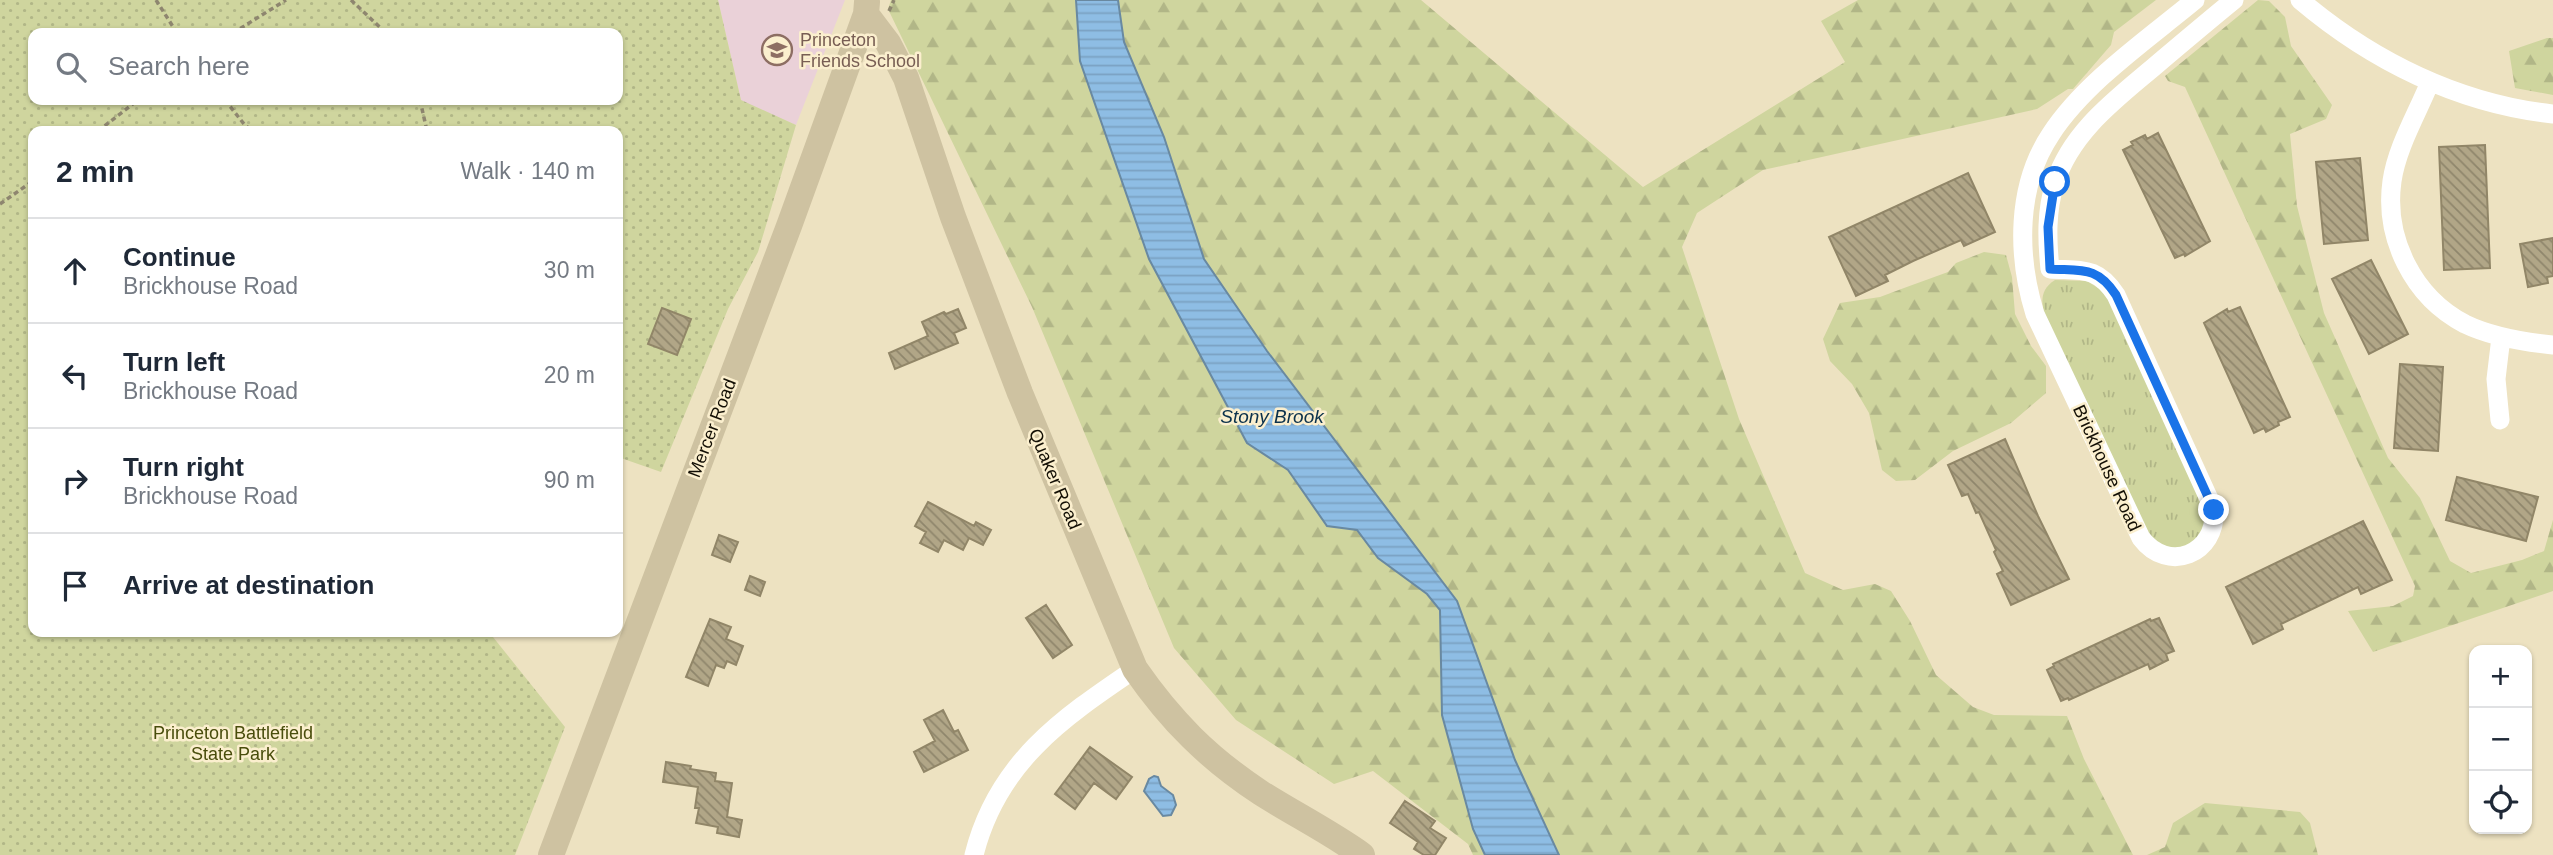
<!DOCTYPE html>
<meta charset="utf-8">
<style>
body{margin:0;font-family:Helvetica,sans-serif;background:#f2f2f3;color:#1f2937}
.controls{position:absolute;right:21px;bottom:21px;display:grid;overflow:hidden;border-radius:14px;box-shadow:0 2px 5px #0004}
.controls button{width:63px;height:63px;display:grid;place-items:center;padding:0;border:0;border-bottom:2px solid #e0e1e3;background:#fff;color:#1f2937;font:35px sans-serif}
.stop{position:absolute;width:21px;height:21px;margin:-16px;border:5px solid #1a73e8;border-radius:50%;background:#fff}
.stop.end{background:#1a73e8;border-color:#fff;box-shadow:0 2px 7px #0008}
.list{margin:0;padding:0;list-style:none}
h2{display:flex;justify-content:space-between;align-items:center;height:91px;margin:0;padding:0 28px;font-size:30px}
h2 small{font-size:23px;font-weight:400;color:#747a83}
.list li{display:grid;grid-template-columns:46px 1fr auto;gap:21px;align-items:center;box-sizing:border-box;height:105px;padding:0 28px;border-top:2px solid #e0e1e3}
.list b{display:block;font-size:26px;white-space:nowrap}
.list p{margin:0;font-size:23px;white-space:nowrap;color:#747a83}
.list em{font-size:23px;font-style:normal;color:#747a83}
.icon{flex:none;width:38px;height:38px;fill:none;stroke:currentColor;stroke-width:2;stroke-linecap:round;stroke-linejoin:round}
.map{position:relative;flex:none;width:2553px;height:855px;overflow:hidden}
.search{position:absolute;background:#fff;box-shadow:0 2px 5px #0004;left:28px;top:28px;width:595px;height:77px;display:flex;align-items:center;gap:18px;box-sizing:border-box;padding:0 24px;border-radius:14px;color:#747a83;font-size:26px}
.panel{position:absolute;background:#fff;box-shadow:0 2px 5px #0004;left:28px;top:126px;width:595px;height:511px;border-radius:14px}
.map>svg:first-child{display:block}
.education{fill:#ead1d8}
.grass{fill:url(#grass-tufts)}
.forest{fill:url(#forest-firs)}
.park{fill:url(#park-dots);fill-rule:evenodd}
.water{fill:url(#water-rules);stroke:#6989a1;stroke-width:2}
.building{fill:url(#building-back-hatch);stroke:#918668;stroke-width:2}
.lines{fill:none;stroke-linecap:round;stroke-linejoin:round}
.path{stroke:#8e866f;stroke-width:3.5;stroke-dasharray:5 3.5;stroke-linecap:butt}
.street{stroke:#fff;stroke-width:19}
.secondary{stroke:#cec2a1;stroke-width:26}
.route{stroke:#1a73e8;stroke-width:9}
.labels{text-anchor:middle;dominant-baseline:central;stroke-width:5;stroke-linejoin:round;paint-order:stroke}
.education-label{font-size:18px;fill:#785e54;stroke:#fbefce;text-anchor:start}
.street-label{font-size:18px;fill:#130f05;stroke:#fbefce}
.park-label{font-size:18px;fill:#494d0c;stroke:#fbefce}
.water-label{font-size:19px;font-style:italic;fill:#0c324c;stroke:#fbefce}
</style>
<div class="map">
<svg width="2553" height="855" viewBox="0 0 2553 855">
<defs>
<pattern id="grass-tufts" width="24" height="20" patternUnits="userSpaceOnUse" patternTransform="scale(1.75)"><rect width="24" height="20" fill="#cfd59e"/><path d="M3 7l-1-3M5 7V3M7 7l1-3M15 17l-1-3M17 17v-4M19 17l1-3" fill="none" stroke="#b1b687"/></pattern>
<pattern id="forest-firs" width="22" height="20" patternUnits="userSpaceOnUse" patternTransform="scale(1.75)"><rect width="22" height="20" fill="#cfd59e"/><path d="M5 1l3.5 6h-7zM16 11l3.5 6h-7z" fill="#b1b687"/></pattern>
<pattern id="park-dots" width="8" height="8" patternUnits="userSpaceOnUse" patternTransform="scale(1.75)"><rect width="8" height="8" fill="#cfd59e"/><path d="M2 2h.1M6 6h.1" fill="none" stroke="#b1b687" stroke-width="1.8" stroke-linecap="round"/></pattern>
<pattern id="water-rules" width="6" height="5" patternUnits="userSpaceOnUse" patternTransform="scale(1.75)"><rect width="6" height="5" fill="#8ebde4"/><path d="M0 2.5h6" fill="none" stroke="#7aa1c2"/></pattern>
<pattern id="building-back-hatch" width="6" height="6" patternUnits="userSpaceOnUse" patternTransform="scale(1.75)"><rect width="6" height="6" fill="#b1a687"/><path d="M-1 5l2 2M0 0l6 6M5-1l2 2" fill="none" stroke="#8f866c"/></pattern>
</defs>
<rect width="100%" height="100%" fill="#ede2c1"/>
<path class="education" d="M718,0h127l-49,125 -55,-24z"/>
<path class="grass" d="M2055,280l32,1 22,14 99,217 -1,17 -24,22 -32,-9 -107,-228c-3,-15 -3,-25 11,-34z"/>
<path class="forest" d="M891,0h185l4,61 69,198 98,183 41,28 39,56 30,4 21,28 49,36 13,16 2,105 31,114 12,26h-12l-5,-11 -95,-73 -39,13 -98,-64 -62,-72 -142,-341 -144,-298z
M1118,0h303l222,187 202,-125 -24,-41 37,-21h298l-42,32 -3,13 -38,44h-5l-31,20 -274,61 -66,43 -15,34 57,172 66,154 38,17 32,-6 16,7 19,30 26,54 37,32 21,8 73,1 17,43 49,96h-574l-44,-95 -58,-159 -190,-250 -63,-92 -40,-122 -40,-95z
M2258,0l11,1 16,16 6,29 41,59 -6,14 -36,15 7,72 27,107 64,145 32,40 30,63 21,12 51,-13 22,-9 9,-31v71l-180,61 -25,-41 45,-5 20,-10 2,-10 -230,-499 -17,-6 -3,-5z
M2547,38h6v57l-38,-7 -6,-37z
M1984,252l22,3 6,22 3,37 16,32 15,20v27l-35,30 -58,28 -38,29 -19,1 -14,-11 -13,-57 -17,-29 -22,-23 -7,-22 17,-36 40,-6 24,-9 44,-16 8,-9z
M2205,803l95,9 10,11 8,32h-171l18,-8 8,-24z"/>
<path class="park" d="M0,0h718l23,100 55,25 -38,127 -30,57 -67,163 -43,-15v-326h-585v501h456l76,95 -50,128h-515zM33,33h585v67h-585z"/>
<path class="water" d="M1076,0h42l6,42 40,95 40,122 63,92 190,250 58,159 44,95h-74l-12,-26 -31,-114 -2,-105 -13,-16 -49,-36 -21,-28 -30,-4 -39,-56 -41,-27 -98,-184 -69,-198z
M1154,776l4,1 3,9 12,9 3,10 -5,10 -8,1 -19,-25 5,-12z"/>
<path class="building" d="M2158,133l52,108 -25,15 -1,-2 -9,4 -52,-108 10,-5 -2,-3 14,-7 2,4z
M2485,145l5,123 -46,2 -5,-123z
M2360,158l8,82 -44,4 -8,-82z
M1968,173l27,59 -31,14 -3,-6 -48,21 -28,14 3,6 -32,15 -27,-59z
M2553,238v38l-6,1 1,6 -20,4 -8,-43z
M2371,260l37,74 -39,20 -37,-75z
M2240,307l50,110 -12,5 1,3 -13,7 -2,-4 -10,5 -50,-110 23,-14 1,3z
M662,308l29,11 -14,36 -29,-11z
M958,309l8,19 -12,5 4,10 -63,26 -6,-16 39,-17 -6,-14 22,-10 2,2z
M2400,364l43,3 -5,84 -44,-3z
M2005,439l33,77 31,63 -58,26 -14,-31 6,-3 -9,-19 2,-2 -17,-38 -3,1 -8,-19 -6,2 -14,-31z
M2457,477l81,20 -12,44 -80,-21z
M928,502l46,24 2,-4 15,8 -8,15 -14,-7 -6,12 -19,-10 -6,12 -18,-9 6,-11 -11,-6z
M2363,521l29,59 -31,14 -3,-7 -77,37 2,5 -30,15 -27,-57z
M719,535l19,7 -8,20 -18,-7z
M750,576l15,6 -5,14 -15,-6z
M1046,605l26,40 -19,13 -27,-40z
M2159,618l15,33 -8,3 2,6 -18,9 -2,-5 -79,36 -1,-2 -7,3 -14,-31 7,-4 -1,-2 97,-45 1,2z
M710,619l21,8 -5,12 17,7 -7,19 -9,-4 -3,7 -8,-3 -8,21 -22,-9z
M943,710l11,22 4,-2 10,20 -44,22 -10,-20 21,-11 -11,-21z
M1090,747l42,30 -16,22 -22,-16 -19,26 -20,-15z
M666,762l25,4 -1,3 26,4 -1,8 17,2 -5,34 15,3 -3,17 -22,-4 1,-6 -22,-4 3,-15h-4l3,-21 -35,-5z
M1405,801l30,20 -5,7 16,10 -11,17h-11l-10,-6 4,-7 -28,-19z"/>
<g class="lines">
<path class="path" d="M156,0l21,33
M351,0l35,33
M889,11l5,-11
M233,33l53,-33
M225,100l19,24 8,7
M420,100l7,31
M98,131l40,-31
M0,204l33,-23"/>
<path class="street" d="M2195,0c-47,39 -111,83 -144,134 -35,52 -34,122 -16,180l106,224c27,36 76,16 73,-28l-98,-215c-19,-29 -34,-24 -66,-26 -3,-29 -4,-58 5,-86 16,-51 61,-84 100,-117 26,-22 52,-44 79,-66
M2300,0c72,61 159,104 253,114
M2430,82c-13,32 -33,65 -38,99 -8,57 21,116 73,143 27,13 58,18 88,21
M2500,420l-4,-41 5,-42
M974,855c23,-92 87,-136 161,-186"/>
<path class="secondary" d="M866,14l22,29 18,35 47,139 67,176 115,276c36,52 73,89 126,124 33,21 69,39 101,62
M551,855l238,-629 77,-212 1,-12"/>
</g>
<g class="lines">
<path class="route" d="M2055,182l-7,45 2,42c32,2 47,-3 66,26l98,215"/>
</g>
<defs>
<g id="school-ring" transform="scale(1.575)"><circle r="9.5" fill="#fbefce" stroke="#8d6e63" stroke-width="1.5"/><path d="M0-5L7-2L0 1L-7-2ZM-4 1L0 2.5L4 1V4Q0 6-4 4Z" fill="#8d6e63"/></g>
</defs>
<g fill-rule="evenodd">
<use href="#school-ring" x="777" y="50"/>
</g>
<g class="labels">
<g class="education-label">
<text x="800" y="40">Princeton<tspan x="800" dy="21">Friends School</tspan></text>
</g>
<g class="street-label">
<text transform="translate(712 428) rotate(-69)">Mercer Road</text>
<text transform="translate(2107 468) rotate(65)">Brickhouse Road</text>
<text transform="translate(1055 479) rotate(67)">Quaker Road</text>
</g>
<g class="park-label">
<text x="233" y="733">Princeton Battlefield<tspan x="233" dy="21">State Park</tspan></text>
</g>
<g class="water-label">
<text x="1272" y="416">Stony Brook</text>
</g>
</g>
</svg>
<div class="controls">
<button>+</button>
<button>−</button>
<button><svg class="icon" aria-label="locate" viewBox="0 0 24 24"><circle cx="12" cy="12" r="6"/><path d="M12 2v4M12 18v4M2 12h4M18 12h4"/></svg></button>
</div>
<div class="stop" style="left:2055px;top:182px"></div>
<div class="stop end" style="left:2214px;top:510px"></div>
<div class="search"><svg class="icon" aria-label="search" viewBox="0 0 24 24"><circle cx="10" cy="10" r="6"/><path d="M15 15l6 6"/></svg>Search here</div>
<section class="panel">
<h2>2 min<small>Walk · 140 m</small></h2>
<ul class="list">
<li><svg class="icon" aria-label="ahead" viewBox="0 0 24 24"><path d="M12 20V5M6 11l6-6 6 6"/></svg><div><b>Continue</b><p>Brickhouse Road</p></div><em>30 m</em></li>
<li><svg class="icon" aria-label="left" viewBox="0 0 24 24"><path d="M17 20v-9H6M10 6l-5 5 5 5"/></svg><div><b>Turn left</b><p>Brickhouse Road</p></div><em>20 m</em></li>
<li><svg class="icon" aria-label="right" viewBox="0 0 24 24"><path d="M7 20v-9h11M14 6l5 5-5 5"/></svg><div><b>Turn right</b><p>Brickhouse Road</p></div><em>90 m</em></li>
<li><svg class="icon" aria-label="arrive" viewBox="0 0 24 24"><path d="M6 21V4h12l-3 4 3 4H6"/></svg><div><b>Arrive at destination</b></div></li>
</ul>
</section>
</div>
